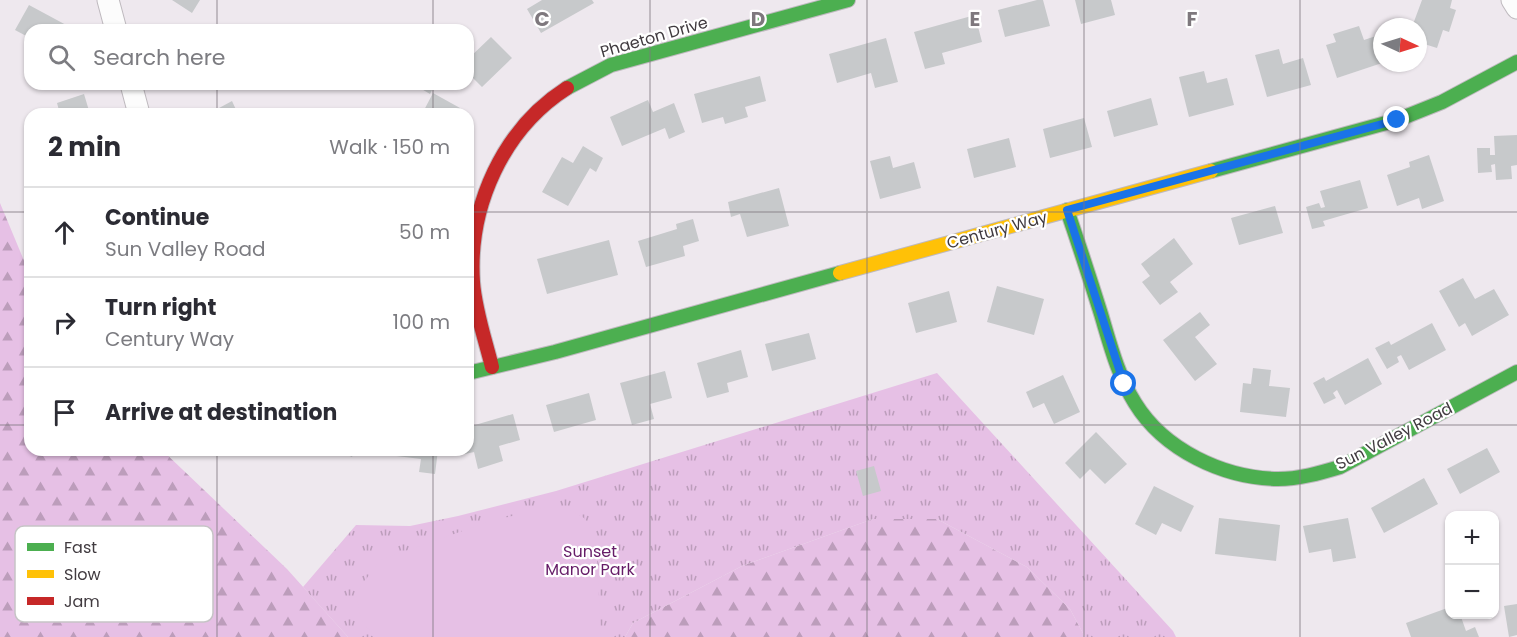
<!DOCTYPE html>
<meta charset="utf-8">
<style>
body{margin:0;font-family:Poppins,sans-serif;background:#f2f2f3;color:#2b2b33}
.controls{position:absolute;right:18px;bottom:18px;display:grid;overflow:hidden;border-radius:12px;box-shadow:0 2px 4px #0004}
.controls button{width:54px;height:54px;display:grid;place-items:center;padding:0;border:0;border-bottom:2px solid #e1e1e2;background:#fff;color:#2b2b33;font:30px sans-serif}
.compass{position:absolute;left:1373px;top:18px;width:54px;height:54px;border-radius:50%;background:#fff;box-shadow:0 2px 4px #0004;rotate:94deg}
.stop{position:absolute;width:18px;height:18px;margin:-14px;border:4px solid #1a73e8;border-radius:50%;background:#fff}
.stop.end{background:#1a73e8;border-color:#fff;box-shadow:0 2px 6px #0008}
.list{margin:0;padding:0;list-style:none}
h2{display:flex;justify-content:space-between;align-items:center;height:78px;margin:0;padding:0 24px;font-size:26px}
h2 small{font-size:20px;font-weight:400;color:#7c7c81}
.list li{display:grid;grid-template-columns:39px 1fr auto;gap:18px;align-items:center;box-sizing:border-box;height:90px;padding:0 24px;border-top:2px solid #e1e1e2}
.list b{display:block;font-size:22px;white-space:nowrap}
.list p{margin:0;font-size:20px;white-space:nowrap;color:#7c7c81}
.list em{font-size:20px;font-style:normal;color:#7c7c81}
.icon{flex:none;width:33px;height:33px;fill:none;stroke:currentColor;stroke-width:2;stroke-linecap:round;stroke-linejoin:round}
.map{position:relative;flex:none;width:1517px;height:637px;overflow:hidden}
.search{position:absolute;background:#fff;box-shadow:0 2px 4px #0004;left:24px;top:24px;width:450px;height:66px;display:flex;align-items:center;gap:15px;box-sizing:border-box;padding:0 21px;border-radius:18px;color:#7c7c81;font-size:22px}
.panel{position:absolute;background:#fff;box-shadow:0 2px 4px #0004;left:24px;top:108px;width:450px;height:348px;border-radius:18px}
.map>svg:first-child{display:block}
.forest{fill:url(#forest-firs)}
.park{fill:url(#park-tufts)}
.pitch{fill:#e6c0e5}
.building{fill:#c7c9cb}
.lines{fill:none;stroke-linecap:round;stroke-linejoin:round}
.street-casing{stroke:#beb9be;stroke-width:23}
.fast-casing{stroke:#beb9be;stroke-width:16}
.slow-casing{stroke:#beb9be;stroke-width:16}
.jam-casing{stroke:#beb9be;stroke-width:16}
.street{stroke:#fcfcfc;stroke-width:21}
.fast{stroke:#4caf50;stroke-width:14}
.slow{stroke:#ffc107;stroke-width:14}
.jam{stroke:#c62828;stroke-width:14}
.route{stroke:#1a73e8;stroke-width:8}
.grid{fill:none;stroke:#7e787d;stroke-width:1.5;stroke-opacity:0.55}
.labels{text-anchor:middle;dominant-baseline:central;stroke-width:4.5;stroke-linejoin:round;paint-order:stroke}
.street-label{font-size:16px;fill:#413b40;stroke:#fff}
.park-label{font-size:16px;fill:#651b67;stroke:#fff}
.key{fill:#fff;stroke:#c6c4c6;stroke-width:1.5}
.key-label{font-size:16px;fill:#413b40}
.grid-label{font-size:20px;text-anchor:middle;font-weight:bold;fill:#7e787d;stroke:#fff;stroke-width:4.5;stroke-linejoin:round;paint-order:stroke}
</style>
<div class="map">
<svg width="1517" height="637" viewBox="0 0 1517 637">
<defs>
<pattern id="forest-firs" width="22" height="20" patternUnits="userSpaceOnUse" patternTransform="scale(1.5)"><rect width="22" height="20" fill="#e6c0e5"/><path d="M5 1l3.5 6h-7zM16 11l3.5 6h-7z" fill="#bc9dbb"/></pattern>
<pattern id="park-tufts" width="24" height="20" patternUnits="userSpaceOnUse" patternTransform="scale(1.5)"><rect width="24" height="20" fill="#e6c0e5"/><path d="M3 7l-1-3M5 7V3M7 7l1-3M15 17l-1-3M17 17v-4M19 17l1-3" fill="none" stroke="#bc9dbb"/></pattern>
</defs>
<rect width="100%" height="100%" fill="#eee8ee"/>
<path class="forest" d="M0,203l25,60 5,6v181h132l125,119 61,68h-348z
M873,519h64l90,48 43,42 15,28h-460l8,-14 109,-57z"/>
<path class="park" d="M937,373l236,258 3,6h-91l-15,-28 -43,-42 -90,-48h-64l-131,47 -109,57 -8,14h-277l-45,-50 53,-62 54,1 48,-10 98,-25z"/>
<path class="pitch" d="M548,507l19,1 17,10 12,19 5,100h-226l-14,-17 -5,-27 24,-33 108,-38z"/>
<path class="building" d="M172,0h28l-8,13z
M542,0h50l2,3 -53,30 -14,-24z
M1037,0h6l7,26 -45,11 -7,-27z
M1075,0h36l4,15 -34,9z
M1422,0h30l-2,8 6,2 -7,22 -6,-2 -6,18 -19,-6v-15h-6z
M29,5l39,21 -2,4h-36v8l-15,-8z
M975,15l7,27 -40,11 3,11 -20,5 -11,-37z
M1359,26l5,14 18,-6v29l-45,15 -11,-33 10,-3 -3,-8z
M491,37l21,21 -30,29 -14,-14v-14z
M886,38l12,44 -23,6 -4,-15 -34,10 -8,-29z
M1279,49l4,15 20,-6 8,27 -44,12 -12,-42z
M1204,71l3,12 20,-5 7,27 -45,12 -10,-40z
M760,76l6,25 -21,6 3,10 -23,7 -2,-7 -21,6 -8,-29z
M413,84h22l-5,10z
M433,93l27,15 -3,6h-35z
M84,94l6,20h-30l-3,-11z
M1151,98l7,27 -44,12 -7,-26z
M648,100l5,12 21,-9 11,29 -16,7 -4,-11 -43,18 -12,-29z
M232,101l6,13h-30z
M1084,118l8,29 -42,11 -7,-29z
M1517,135v30l-6,1 1,13 -16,1 -1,-16 -4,1 1,7 -14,1 -1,-25h13v7h5l-1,-19z
M1009,138l7,29 -42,11 -7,-29z
M583,146l20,12 -7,14 -6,-4 -22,38 -26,-14 20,-35 11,6z
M1429,155l15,46 -22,8 -3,-11 -22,8 -10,-31 23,-8 -1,-5z
M890,156l3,12 21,-6 7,26 -41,11 -10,-38z
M1360,180l8,28 -45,13 2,5 -13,3 -6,-22 13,-4 2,5 4,-1 -5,-16z
M779,188l10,38 -42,11 -7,-23 -9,3 -3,-15z
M1275,206l8,27 -44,12 -8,-27z
M693,219l6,22 -16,5 2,10 -39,11 -8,-26 39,-12 -1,-5z
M1174,238l19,26 -23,18 8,10 -18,13 -18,-23 8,-6 -9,-12z
M609,240l9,35 -71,19 -10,-35z
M1463,278l12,21 19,-10 15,26 -37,21 -7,-13 -6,4 -20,-36z
M997,286l47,13 -10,36 -47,-13z
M949,291l8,31 -41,11 -8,-30z
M1200,312l10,13 -15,12 22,27 -22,17 -32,-41z
M1432,323l14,27 -37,20 -8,-15 -4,2 2,5 -12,7 -12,-21 14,-7 2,4z
M809,333l7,26 -44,12 -7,-27z
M741,350l7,27 -21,6 2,9 -22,6 -10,-35z
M1368,358l14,26 -37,21 -8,-15 -4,3 3,5 -12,6 -11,-21 11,-6 2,4z
M1253,368l18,2 -2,16 21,2 -4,29 -46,-5 3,-29 8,1z
M665,371l7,27 -22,6 4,15 -22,6 -12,-42z
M1063,375l17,37 -26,12 -10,-21 -11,5 -7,-16z
M589,393l7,27 -42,12 -8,-27z
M513,414l7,26 -21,6 4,15 -25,8 -4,-17 -9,2 -1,-4h4v-23z
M1096,432l31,32 -22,20 -15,-15 -10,10 -15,-16z
M1487,448l13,24 -40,22 -13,-25z
M336,450h19l-3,7z
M380,450h58l-3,24 -16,-2 2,-13 -41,-5z
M874,466l7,25 -18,5 -7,-25z
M1424,478l14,26 -54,29 -13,-25z
M1154,486l40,20 -13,26 -19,-9 -6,12 -21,-11z
M1219,518l61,7 -4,36 -61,-7z
M1348,518l8,40 -23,4 -2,-13 -22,4 -6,-27z
M1517,604v31l-8,2 -5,-31z
M1450,607v7h10l6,17 9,-4 4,10h-68l-5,-14z"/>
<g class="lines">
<g class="street-casing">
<path id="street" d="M108,0l8,30
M1512,0l5,8
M131,84l8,30"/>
</g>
<g class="fast-casing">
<path id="fast" d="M567,88l44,-23 237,-65
M1211,171l186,-51 45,-18 75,-40
M1067,210c12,35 23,69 34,104 9,30 17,62 34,89 29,47 88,75 143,76 21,0 42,-6 62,-12l177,-95
M468,373l87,-21 285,-79"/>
</g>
<g class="slow-casing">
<path id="slow" d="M840,273l371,-102"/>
</g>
<g class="jam-casing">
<path id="jam" d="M492,367c-7,-28 -17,-57 -19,-85 -5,-76 30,-153 94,-194"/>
</g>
<use href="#street" class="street"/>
<use href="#fast" class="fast"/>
<use href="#slow" class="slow"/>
<use href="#jam" class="jam"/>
</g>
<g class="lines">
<path class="route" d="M1124,384l-57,-174 330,-90"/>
</g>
<path class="grid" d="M217,0v30M433,0v30M650,0v637M867,0v637M1084,0v637M1300,0v637M217,84v30M433,84v30M0,212h30M468,212h1049M0,425h30M468,425h1049M217,450v187M433,450v187"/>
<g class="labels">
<g class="street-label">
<text transform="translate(654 37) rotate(-16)">Phaeton Drive</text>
<text transform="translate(997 230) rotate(-15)">Century Way</text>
<text transform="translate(1394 436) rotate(-27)">Sun Valley Road</text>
</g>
<g class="park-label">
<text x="590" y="551">Sunset<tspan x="590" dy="18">Manor Park</tspan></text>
</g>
</g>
<rect x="15" y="526" width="198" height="96" rx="9" class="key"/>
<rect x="27" y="543" width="27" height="8" fill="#4caf50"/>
<rect x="27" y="570" width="27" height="8" fill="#ffc107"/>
<rect x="27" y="597" width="27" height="8" fill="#c62828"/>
<g class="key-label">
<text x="64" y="553">Fast</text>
<text x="64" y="580">Slow</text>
<text x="64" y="607">Jam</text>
</g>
<g class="grid-label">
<text x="542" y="26">C</text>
<text x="758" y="26">D</text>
<text x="975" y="26">E</text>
<text x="1192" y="26">F</text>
</g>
</svg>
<div class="controls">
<button>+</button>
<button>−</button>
</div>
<svg class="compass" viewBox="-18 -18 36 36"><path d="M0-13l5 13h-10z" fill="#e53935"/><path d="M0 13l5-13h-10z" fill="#7c7c81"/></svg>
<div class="stop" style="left:1124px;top:384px"></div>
<div class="stop end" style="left:1397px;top:120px"></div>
<div class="search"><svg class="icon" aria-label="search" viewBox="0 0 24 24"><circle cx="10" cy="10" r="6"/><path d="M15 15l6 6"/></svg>Search here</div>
<section class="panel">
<h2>2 min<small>Walk · 150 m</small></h2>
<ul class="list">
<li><svg class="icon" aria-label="ahead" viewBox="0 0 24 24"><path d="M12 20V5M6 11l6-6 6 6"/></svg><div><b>Continue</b><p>Sun Valley Road</p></div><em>50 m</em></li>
<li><svg class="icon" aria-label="right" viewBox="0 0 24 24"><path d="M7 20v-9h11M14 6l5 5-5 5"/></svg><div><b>Turn right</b><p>Century Way</p></div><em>100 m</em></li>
<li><svg class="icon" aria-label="arrive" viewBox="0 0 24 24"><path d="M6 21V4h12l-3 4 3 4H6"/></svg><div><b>Arrive at destination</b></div></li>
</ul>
</section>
</div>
